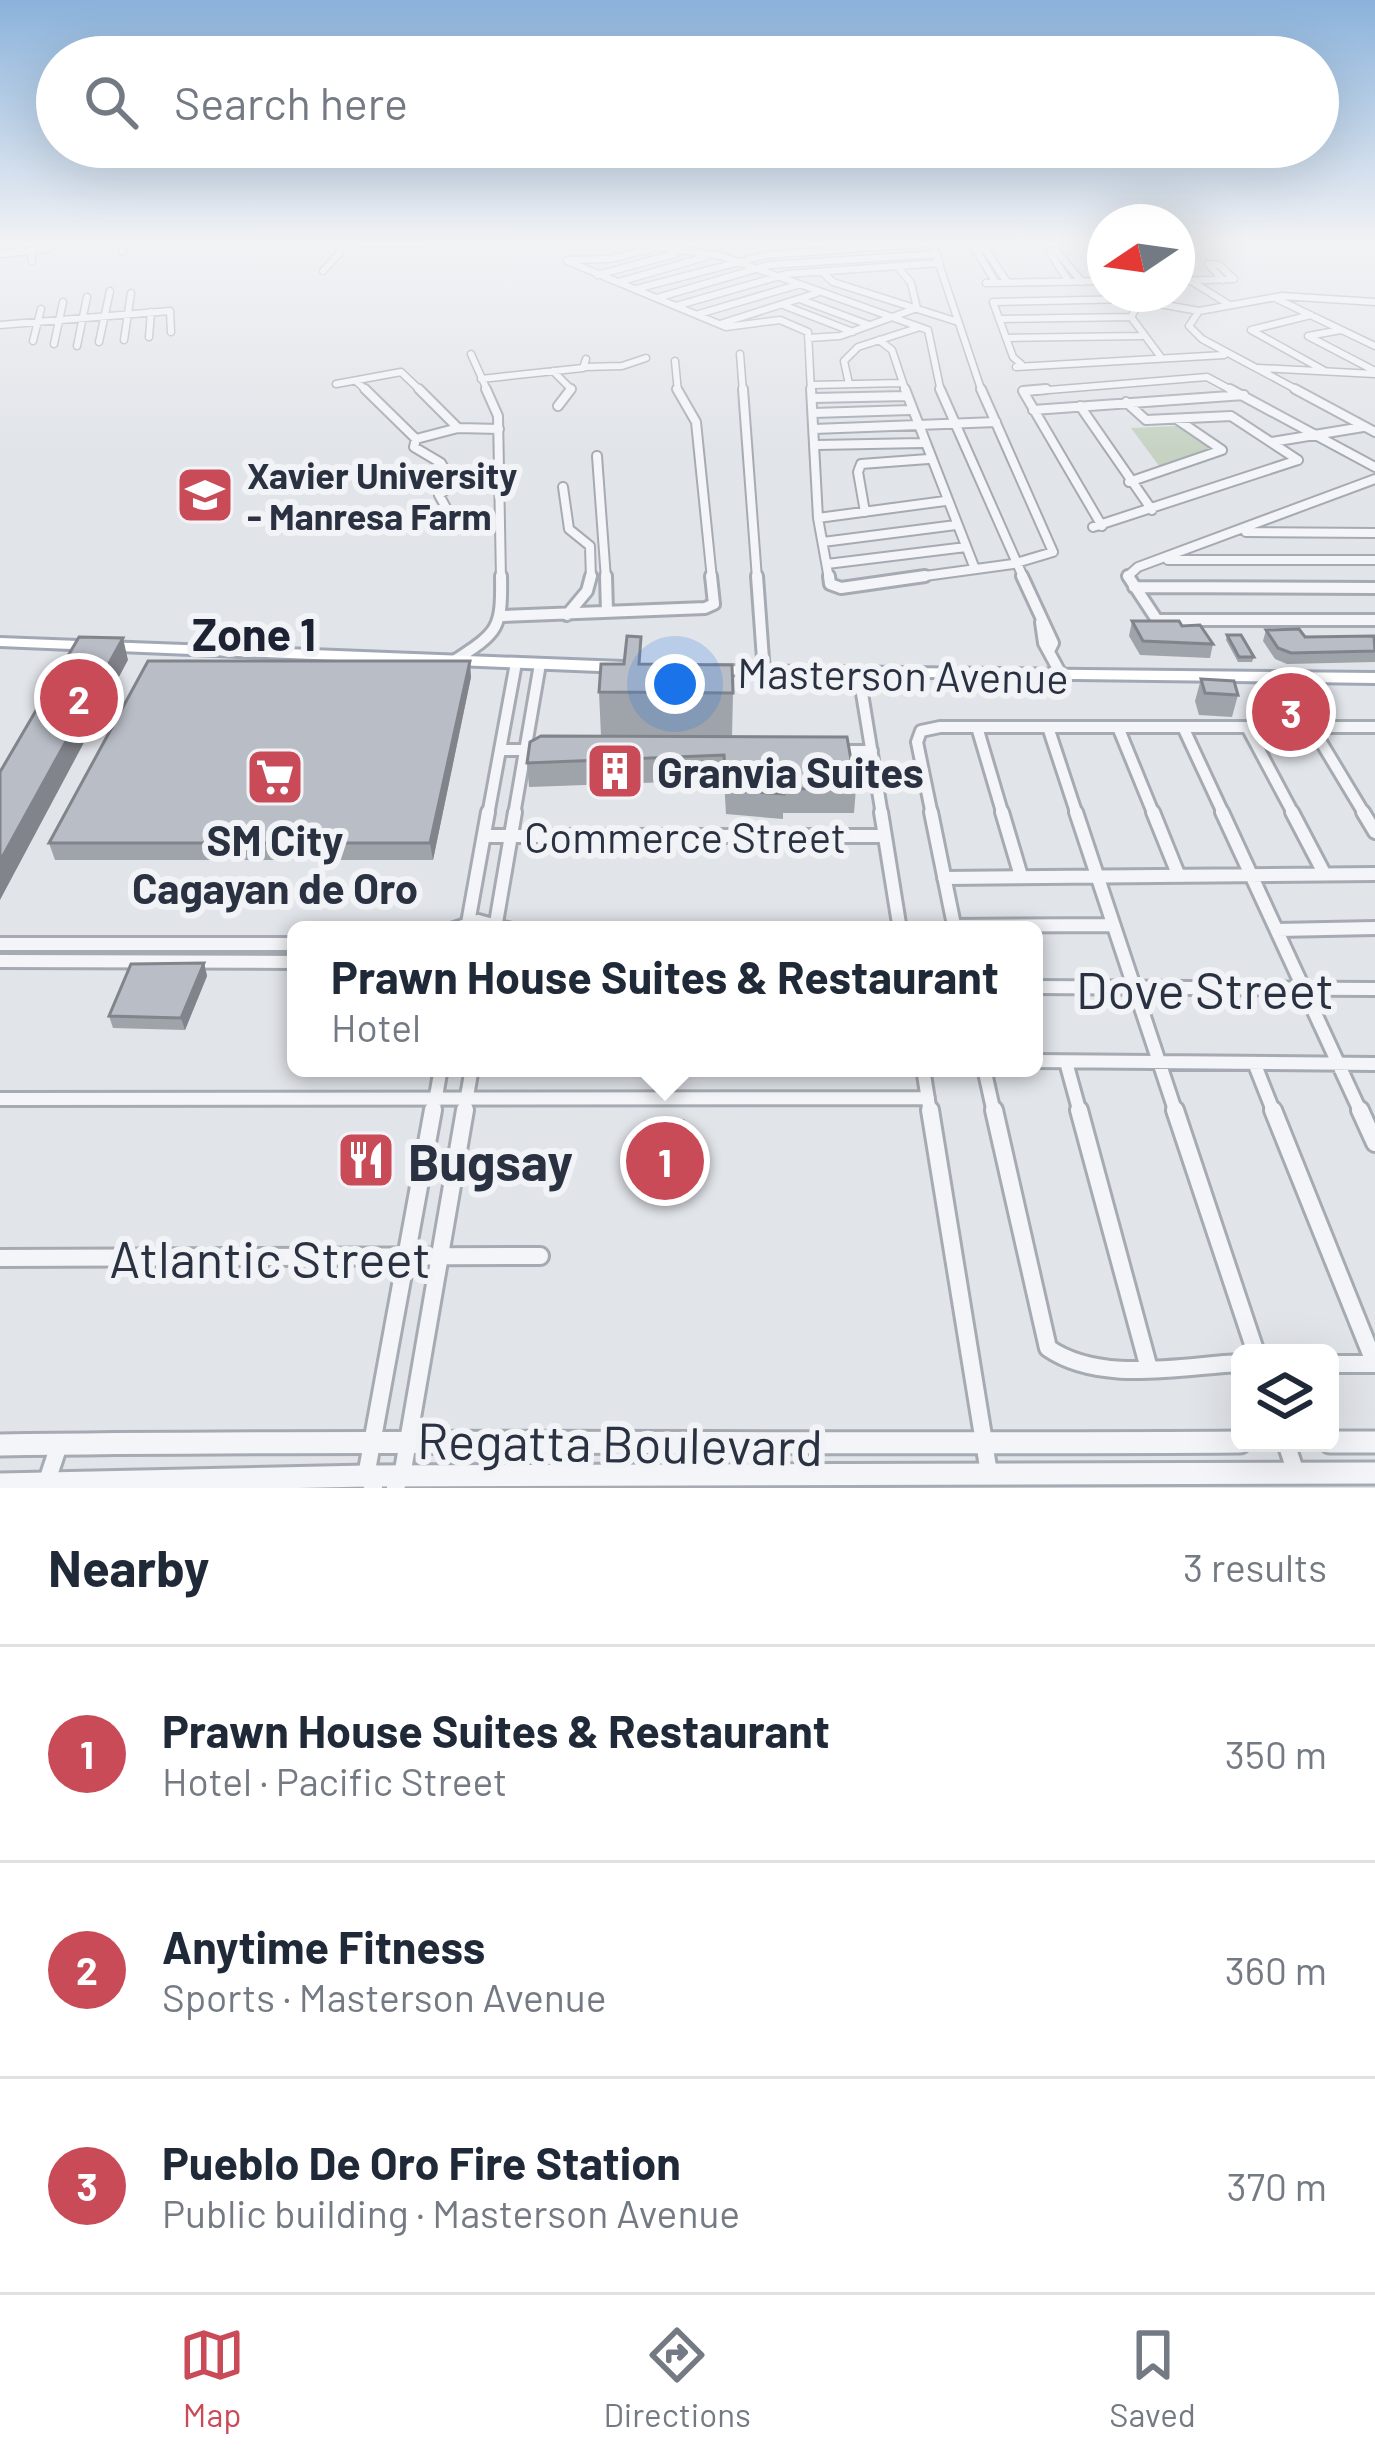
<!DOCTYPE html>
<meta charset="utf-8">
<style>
:root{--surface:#fff;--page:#f6f6f7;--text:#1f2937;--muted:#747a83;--line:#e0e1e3;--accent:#ca4b58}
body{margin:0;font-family:Barlow,sans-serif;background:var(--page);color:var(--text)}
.controls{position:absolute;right:36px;bottom:36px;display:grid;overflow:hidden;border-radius:18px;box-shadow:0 12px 48px #0002}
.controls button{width:108px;height:108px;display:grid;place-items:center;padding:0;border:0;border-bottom:3px solid var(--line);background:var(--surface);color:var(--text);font:60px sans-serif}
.compass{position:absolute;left:1087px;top:204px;width:108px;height:108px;border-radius:50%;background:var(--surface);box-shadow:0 12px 48px #0002;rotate:257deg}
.you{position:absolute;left:675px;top:684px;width:42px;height:42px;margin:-30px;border:9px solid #fff;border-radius:50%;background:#1a73e8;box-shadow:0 0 0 18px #1a73e833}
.badge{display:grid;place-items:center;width:78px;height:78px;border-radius:50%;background:var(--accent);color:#fff;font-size:39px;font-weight:700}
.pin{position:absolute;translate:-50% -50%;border:6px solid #fff;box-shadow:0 3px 12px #0006}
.popup{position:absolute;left:287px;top:921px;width:756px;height:156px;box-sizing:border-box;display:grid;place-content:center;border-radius:18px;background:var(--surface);filter:drop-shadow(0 3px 9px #0005);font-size:39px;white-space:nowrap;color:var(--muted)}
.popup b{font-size:45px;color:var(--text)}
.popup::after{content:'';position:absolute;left:50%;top:100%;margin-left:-24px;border:24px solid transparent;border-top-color:var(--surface)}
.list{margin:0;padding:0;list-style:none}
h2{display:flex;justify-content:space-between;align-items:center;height:156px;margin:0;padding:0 48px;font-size:51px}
h2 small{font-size:39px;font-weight:400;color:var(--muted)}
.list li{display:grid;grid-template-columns:78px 1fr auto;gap:36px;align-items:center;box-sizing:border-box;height:216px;padding:0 48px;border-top:3px solid var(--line)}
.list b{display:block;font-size:45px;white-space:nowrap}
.list p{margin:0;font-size:39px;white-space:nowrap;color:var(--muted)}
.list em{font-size:39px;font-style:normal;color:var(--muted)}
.icon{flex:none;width:66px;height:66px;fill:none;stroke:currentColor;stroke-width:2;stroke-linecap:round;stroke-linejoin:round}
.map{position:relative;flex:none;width:1375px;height:1488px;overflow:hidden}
.search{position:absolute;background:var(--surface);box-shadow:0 12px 48px #0002;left:36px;right:36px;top:36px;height:132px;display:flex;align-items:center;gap:30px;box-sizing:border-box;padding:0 42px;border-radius:66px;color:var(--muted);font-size:45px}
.sheet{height:804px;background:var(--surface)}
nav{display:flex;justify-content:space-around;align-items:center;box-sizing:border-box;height:168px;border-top:3px solid var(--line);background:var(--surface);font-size:33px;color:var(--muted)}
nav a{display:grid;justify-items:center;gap:6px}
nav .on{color:var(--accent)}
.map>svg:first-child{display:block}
.green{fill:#c6d3c3}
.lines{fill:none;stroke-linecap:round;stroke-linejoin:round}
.minor-far4-casing{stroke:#a6abb3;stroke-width:9}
.minor-far3-casing{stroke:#a6abb3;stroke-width:12}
.minor-far2-casing{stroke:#a6abb3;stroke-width:16}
.minor-far1-casing{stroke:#a6abb3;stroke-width:18}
.minor-casing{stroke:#a6abb3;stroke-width:22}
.tertiary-far1-casing{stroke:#a6abb3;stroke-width:10}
.tertiary-casing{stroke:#a6abb3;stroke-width:27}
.primary-casing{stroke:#a1a8b5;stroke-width:6}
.minor-far4{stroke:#f4f5f8;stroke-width:6}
.minor-far3{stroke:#f4f5f8;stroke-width:8}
.minor-far2{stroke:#f4f5f8;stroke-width:10}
.minor-far1{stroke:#f4f5f8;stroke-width:12}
.minor{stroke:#f4f5f8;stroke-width:16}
.tertiary-far1{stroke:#f4f5f8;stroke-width:8}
.tertiary{stroke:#f4f5f8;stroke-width:21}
.primary{fill:#fff;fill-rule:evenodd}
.wall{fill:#9fa3aa}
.shaded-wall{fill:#82848b}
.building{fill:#b9bdc6;stroke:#82848b;stroke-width:3}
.labels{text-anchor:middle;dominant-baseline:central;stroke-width:12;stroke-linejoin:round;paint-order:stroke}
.far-poi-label{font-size:36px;font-weight:bold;fill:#2a3141;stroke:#f1f3f7;text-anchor:start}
.street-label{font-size:42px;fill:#2a3141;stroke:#f1f3f7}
.poi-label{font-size:42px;font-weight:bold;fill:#2a3141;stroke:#f1f3f7;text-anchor:start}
.neighbourhood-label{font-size:45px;font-weight:bold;fill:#1c2231;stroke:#f1f3f7}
.near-street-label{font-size:51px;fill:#2a3141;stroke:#f1f3f7}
.near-poi-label{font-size:51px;font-weight:bold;fill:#2a3141;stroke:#f1f3f7;text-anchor:start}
</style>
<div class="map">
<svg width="1375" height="1488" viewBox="0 0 1375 1488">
<rect width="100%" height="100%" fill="#e1e4e9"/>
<path class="green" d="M1177,426l33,22 -50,19 -29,-39z"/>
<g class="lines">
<g class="minor-far4-casing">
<path id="minor-far4" d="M121,243l2,9
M932,243l50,149
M647,245l74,11 207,74 13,62
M0,254l31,-3
M567,260l43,-1 44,-11
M32,261l-1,-10 18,-3v-5
M567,261l159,66 54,-7 28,12 3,60
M323,271l16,-17 2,-11
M822,272l11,10 122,39
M597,275l78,-21
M1223,280l-15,-16 11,1 15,14
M1177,281l57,-2
M1191,281l37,23
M619,282l86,-25
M1069,282l-20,-31 8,1 25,30
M986,283l119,-2
M996,283l-22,-36 11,2 22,33
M636,289l130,-34 166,-12
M657,298l112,-33 168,-11
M1275,298l100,48
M802,300l67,25
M1141,300l-10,17 29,39
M783,305l70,27
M676,306l111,-32 153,-11
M699,314l98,-29
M1311,315l-60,15 74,41
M999,319l132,-2
M720,324l97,-31
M0,325l170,-14 1,21
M1341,330l-33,6 67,35
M149,337l2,-25
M808,338l32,-2 77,-28 -6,-25 -14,-17
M1007,338l134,-2
M124,340l7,-47
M879,340l13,10 14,42
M33,341l8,-32
M99,342l11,-51
M54,344l9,-42
M77,346l10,-49
M471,354l17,38
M740,354l3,38
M675,361l3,31
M1021,364l-8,-7 -20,-55 139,-3 67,12
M584,367l38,-1 24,-8
M1016,367l208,-12
M1258,368l117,6
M553,371l18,18 -2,3
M481,379l102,-11 3,-9
M356,381l12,11
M336,384l65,-12 21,20
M849,384l-5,-23 14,-14 59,-19
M812,385l89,-2
M1024,392l183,-15 28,15
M1301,392l-99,-53 -13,-13 10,-15 83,-15 93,6"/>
</g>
<g class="minor-far3-casing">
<path id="minor-far3" d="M365,389l51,50 42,-11
M419,389l39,39 41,1
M486,389l12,27 3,163
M677,389l19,33 16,157
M743,389l14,190
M811,389l7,129 11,61
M905,389l70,180
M940,389l84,190
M1046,389l-23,2 79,135
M1230,389l145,78
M1295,389l80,43
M813,398l93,-2
M1126,402l20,18 85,-4 67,44
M558,406l13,-17
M1080,406l72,104
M1033,410l211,-15
M813,413l97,-3
M814,429l182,-7
M416,439l-2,8 27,16 12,21 -14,11 15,27
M1272,442l91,-15
M817,445l105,-2
M597,456l9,123
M1129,482l93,-32 -44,-30
M563,487l6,42 21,17 1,33
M865,512l-7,-40 3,-8 67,-5
M818,518l127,-17
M1093,527l205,-67
M1246,532l129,1
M823,542l133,-17
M1168,560h207
M827,564l139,-17
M903,579l110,-15 40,-12 -72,-163
M1130,579l-2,-3 10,-9 237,-88"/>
</g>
<g class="minor-far2-casing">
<path id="minor-far2" d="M606,576l1,36
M757,576l7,97
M829,576l1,8 11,4 84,-12
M1022,576l31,67 -3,6
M1128,576l29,44h218
M1134,587l241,1
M567,615l20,-24 4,-15
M503,616l202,-8 9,-4 -3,-28
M1041,622l3,21 19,35
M454,661c44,-29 48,-31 47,-85
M859,675l23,140
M977,727l26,88
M1048,727l29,88
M1118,727l36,88
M1183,727l41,88
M1247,727l47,88
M1312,727l53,88
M500,750h38
M839,751h33
M488,815l28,-152
M514,815l26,-151
M932,815l-15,-73 4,-11 19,-4h435"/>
</g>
<g class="minor-far1-casing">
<path id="minor-far1" d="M881,812l19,118
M931,812l24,118
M1002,812l19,64
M1076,812l100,301
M1153,812l25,62
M1222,812l139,301
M1292,812l32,61
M1363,812l12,20
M484,836h401
M944,878l431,-4
M468,923l20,-111
M496,923l19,-111
M954,926l159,-1
M451,930l27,-9 33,9
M1277,930l98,-2
M0,944h296
M0,961l296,1
M1034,987l341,2
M1034,1061l341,3
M1066,1062l14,51
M1255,1065l19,48
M923,1068l7,45
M984,1068l10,45
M0,1099l928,-1
M433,1113l8,-45
M464,1113l8,-45"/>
</g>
<g class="minor-casing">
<path id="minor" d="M930,1110l59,363
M994,1110l54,238c52,36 132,18 192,15
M1079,1110l69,255
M1175,1110l81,243
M1273,1110l102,254
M1360,1110l15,33
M0,1258l540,-2
M1330,1364h45
M1286,1443l10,30
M47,1481l12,-36
M374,1488l-8,-12 67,-366
M395,1488l7,-12 63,-366"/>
</g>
<g class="tertiary-far1-casing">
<path id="tertiary-far1" d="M357,243h71
M0,244l20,-1"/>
</g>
<g class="tertiary-casing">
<path id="tertiary" d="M1330,1442h45
M0,1445c413,-6 827,0 1240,-3
M0,1484l366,-8 1009,-3"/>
</g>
<g class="primary-casing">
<path id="primary" d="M0,638l623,24 8,5 -8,5 -623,-26z
M714,666l661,7v10l-666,-9 -3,-3 3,-3z"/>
</g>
<use href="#minor-far4" class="minor-far4"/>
<use href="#minor-far3" class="minor-far3"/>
<use href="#minor-far2" class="minor-far2"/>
<use href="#minor-far1" class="minor-far1"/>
<use href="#minor" class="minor"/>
<use href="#tertiary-far1" class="tertiary-far1"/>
<use href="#tertiary" class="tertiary"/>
<use href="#primary" class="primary"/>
</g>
<path class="wall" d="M1132,621l50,5 31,18 -3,14 -70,-3 -11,-19z
M1266,630l39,7 70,1v24l-88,2 -12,-5 -12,-18z
M1227,635l27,22 -2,5h-14l-12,-22z
M624,664h18l91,29 -1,43 124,52 -2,25h-71v6l-57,-5 -2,-34 -195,7 -2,-24 74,-27 -2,-44z
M471,677l-38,183h-378l-6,-17z
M1201,679l37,16 -6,22 -33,-2 -4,-14z
M1279,695l31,11 -4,11h-24l-7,-11z
M204,963l3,13 -22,54 -72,-2 -4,-12z
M683,1121l1,60 -37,1 -1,-60z"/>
<path class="shaded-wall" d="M123,638l5,22 -128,240v-39z
M470,661l1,16 -38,183 -3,-17z
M204,963l3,13 -22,54 -4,-12z"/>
<path class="building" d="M1132,621h47l3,5 18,-1 13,19 -70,-3z
M1299,629l6,8 69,-1 1,15 -84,2 -13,-5 -12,-18z
M1227,635h14l13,22h-15z
M627,636l14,1 -2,27 93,1 1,28 -134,-1 2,-28h23z
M79,637l44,1 -123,223v-89z
M148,661h322l-40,182h-381z
M1201,679l33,2 4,14 -33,-2z
M1279,695h23l8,11h-25z
M541,736l306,1 9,51 -72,1v5l-58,-4 -2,-35 -197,8 3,-21z
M204,963l-23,55 -72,-2 22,-52z
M683,1121l1,41 -38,1v-41z"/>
<linearGradient id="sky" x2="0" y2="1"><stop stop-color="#8ab2db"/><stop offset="0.54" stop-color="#f2f3f5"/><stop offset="1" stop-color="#f2f3f5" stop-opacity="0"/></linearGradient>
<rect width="1375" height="451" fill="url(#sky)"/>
<defs>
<g id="university-square" transform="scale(3)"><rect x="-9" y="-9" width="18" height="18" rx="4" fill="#ca4b58" stroke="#f1f3f7"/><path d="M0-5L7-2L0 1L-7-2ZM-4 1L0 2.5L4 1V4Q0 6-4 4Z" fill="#fff"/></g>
<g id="building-square" transform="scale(3)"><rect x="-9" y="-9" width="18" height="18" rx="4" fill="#ca4b58" stroke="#f1f3f7"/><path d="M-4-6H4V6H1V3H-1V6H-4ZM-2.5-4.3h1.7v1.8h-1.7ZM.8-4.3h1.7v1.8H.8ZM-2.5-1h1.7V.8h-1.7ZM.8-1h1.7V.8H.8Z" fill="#fff"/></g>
<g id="supermarket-square" transform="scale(3)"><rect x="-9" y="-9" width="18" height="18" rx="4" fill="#ca4b58" stroke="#f1f3f7"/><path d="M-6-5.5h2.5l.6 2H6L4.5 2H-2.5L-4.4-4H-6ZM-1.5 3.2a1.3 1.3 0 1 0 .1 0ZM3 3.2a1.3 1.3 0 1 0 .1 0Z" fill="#fff"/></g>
<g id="restaurant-square" transform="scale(3)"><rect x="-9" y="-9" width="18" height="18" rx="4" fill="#ca4b58" stroke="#f1f3f7"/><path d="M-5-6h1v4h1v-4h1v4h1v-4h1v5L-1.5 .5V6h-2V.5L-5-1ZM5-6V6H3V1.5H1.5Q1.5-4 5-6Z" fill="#fff"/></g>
</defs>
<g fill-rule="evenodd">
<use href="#university-square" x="205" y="495"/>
<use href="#building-square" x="615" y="771"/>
<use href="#supermarket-square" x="275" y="777"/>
<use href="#restaurant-square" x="366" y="1160"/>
</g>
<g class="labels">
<g class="far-poi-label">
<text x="247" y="474">Xavier University<tspan x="247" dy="41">- Manresa Farm</tspan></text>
</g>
<g class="street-label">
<text transform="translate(903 674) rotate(1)">Masterson Avenue</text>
<text x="685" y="836">Commerce Street</text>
</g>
<g class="poi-label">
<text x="657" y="771">Granvia Suites</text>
<text x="275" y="839" text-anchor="middle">SM City<tspan x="275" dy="48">Cagayan de Oro</tspan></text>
</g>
<g class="neighbourhood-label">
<text x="254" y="633">Zone 1</text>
</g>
<g class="near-street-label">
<text x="1205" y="988">Dove Street</text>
<text x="270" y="1257">Atlantic Street</text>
<text transform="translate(620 1442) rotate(1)">Regatta Boulevard</text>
</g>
<g class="near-poi-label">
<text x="408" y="1160">Bugsay</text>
</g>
</g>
</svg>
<div class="controls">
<button><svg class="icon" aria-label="layers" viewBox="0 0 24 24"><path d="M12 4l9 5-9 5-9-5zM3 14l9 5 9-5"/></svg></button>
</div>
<svg class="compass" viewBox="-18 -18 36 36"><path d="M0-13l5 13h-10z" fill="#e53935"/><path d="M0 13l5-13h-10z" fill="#747a83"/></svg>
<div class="you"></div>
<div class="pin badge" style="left:665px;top:1161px">1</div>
<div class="popup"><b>Prawn House Suites &amp; Restaurant</b>Hotel</div>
<div class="pin badge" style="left:79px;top:698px">2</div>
<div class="pin badge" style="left:1291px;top:712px">3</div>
<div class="search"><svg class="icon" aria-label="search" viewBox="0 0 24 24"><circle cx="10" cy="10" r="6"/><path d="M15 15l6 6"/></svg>Search here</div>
</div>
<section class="sheet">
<h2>Nearby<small>3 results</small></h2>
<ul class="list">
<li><span class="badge">1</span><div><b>Prawn House Suites &amp; Restaurant</b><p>Hotel · Pacific Street</p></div><em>350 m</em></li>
<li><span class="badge">2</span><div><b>Anytime Fitness</b><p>Sports · Masterson Avenue</p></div><em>360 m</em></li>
<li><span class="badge">3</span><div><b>Pueblo De Oro Fire Station</b><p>Public building · Masterson Avenue</p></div><em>370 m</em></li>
</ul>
</section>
<nav>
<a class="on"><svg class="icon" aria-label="map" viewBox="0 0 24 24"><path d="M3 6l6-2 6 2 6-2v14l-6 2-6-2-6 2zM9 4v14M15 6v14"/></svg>Map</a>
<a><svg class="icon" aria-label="directions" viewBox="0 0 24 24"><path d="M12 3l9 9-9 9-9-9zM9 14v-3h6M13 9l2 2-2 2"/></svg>Directions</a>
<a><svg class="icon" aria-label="saved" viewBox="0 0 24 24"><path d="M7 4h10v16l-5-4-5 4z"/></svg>Saved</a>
</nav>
